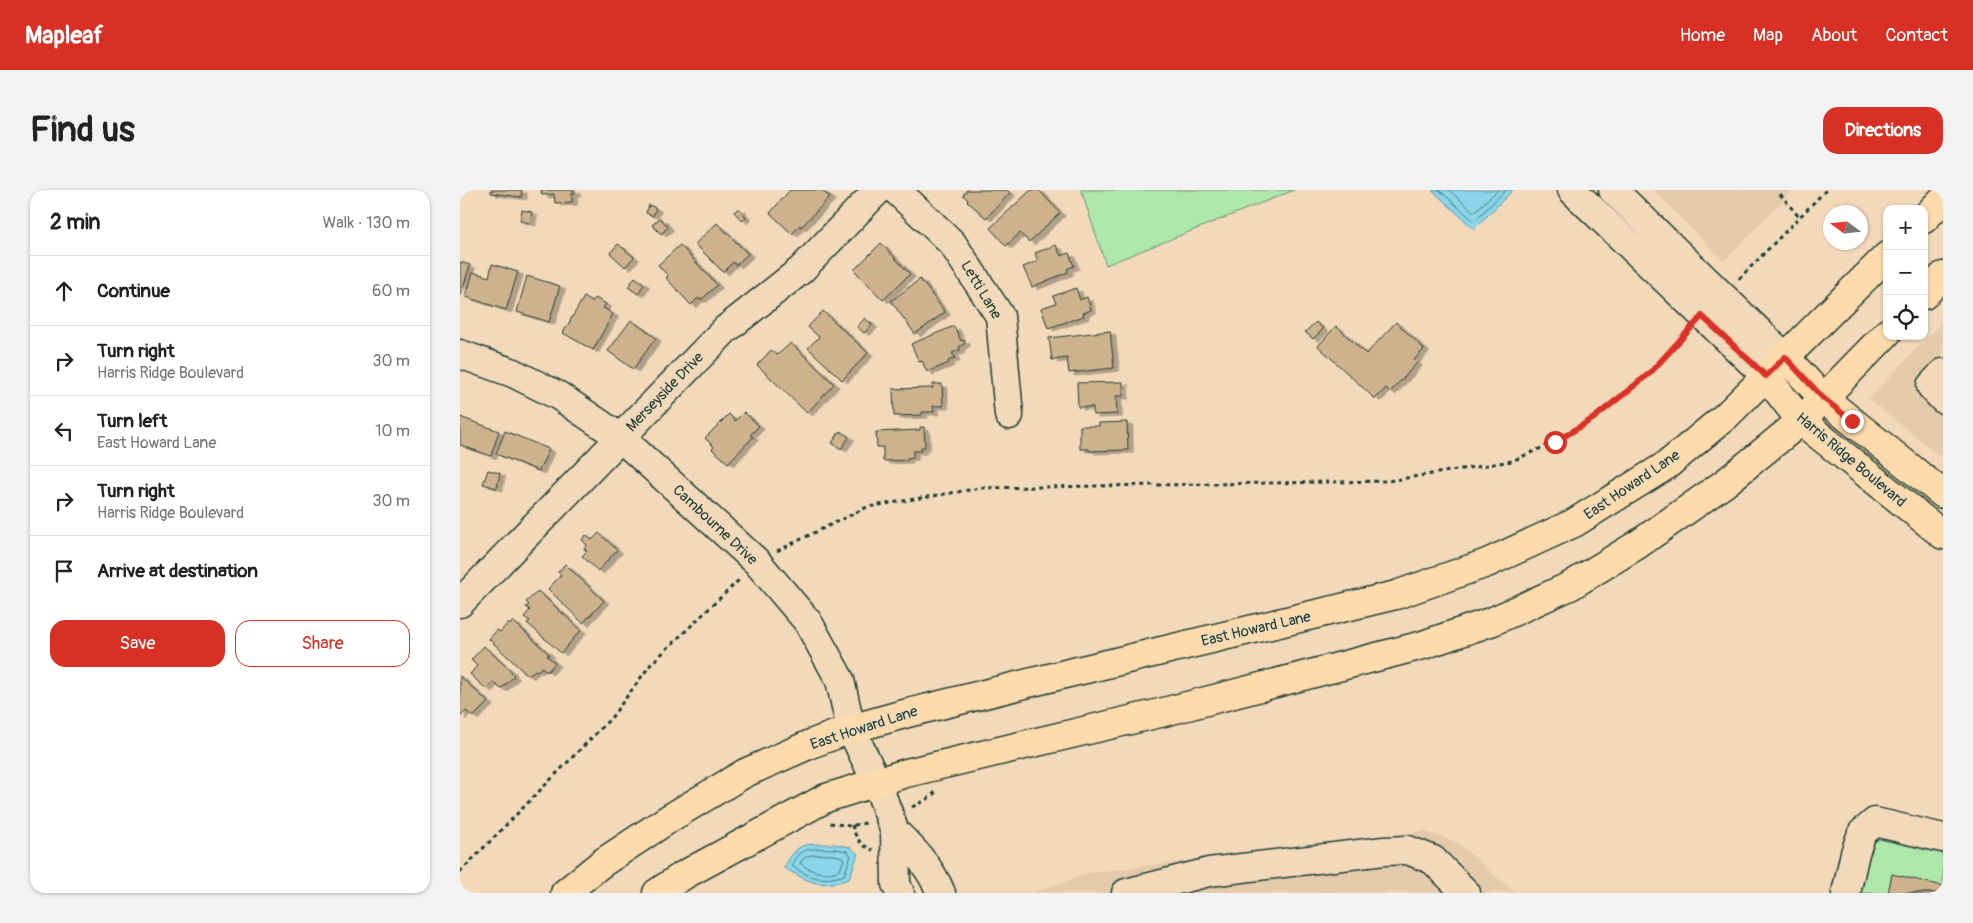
<!DOCTYPE html>
<meta charset="utf-8">
<style>
:root{--surface:#fff;--page:#f2f2f2;--text:#222;--muted:#767676;--line:#e0e0e0;--accent:#d93025}
body{margin:0;font-family:Pangolin,sans-serif;background:var(--page);color:var(--text)}
.controls{position:absolute;right:15px;top:15px;display:grid;overflow:hidden;border-radius:10px;box-shadow:0 1px 4px #0004}
.controls button{width:45px;height:45px;display:grid;place-items:center;padding:0;border:0;border-bottom:1px solid var(--line);background:var(--surface);color:var(--text);font:25px sans-serif}
.compass{position:absolute;left:1363px;top:15px;width:45px;height:45px;border-radius:50%;background:var(--surface);box-shadow:0 1px 4px #0004;rotate:285deg}
.stop{position:absolute;width:15px;height:15px;margin:-11px;border:4px solid #d93025;border-radius:50%;background:#fff}
.stop.end{background:#d93025;border-color:#fff;box-shadow:0 1px 5px #0008}
.list{margin:0;padding:0;list-style:none}
h2{display:flex;justify-content:space-between;align-items:center;height:65px;margin:0;padding:0 20px;font-size:21px}
h2 small{font-size:16px;font-weight:400;color:var(--muted)}
.list li{display:grid;grid-template-columns:32px 1fr auto;gap:15px;align-items:center;box-sizing:border-box;height:70px;padding:0 20px;border-top:1px solid var(--line)}
.list b{display:block;font-size:19px;white-space:nowrap}
.list p{margin:0;font-size:16px;white-space:nowrap;color:var(--muted)}
.list em{font-size:16px;font-style:normal;color:var(--muted)}
.actions{display:flex;gap:10px;padding:15px 20px}
.actions a{flex:1;padding:11px 0;border:1px solid var(--accent);border-radius:15px;text-align:center;font-size:18px;color:var(--accent)}
.actions .main{background:var(--accent);color:#fff}
.icon{flex:none;width:28px;height:28px;fill:none;stroke:currentColor;stroke-width:2;stroke-linecap:round;stroke-linejoin:round}
.map{position:relative;flex:none;width:1483px;height:703px;overflow:hidden;border-radius:15px}
header{display:flex;align-items:center;gap:30px;box-sizing:border-box;height:70px;padding:0 25px;background:var(--accent);color:#fff}
header strong{font-size:24px}
nav{display:flex;gap:28px;margin-inline-start:auto;font-size:18px}
.intro{display:flex;align-items:center;justify-content:space-between;box-sizing:border-box;height:120px;padding:0 30px}
h1{margin:0;font-size:35px}
.button{padding:12px 22px;border-radius:15px;background:var(--accent);color:#fff;font-size:18px;font-weight:700}
main{display:flex;gap:30px;padding:0 30px}
aside{flex:1;background:var(--surface);border-radius:15px;box-shadow:0 1px 4px #0004}
.map>svg:first-child{display:block}
.built{fill:#e3caab}
.green{fill:#afe6a9;stroke:#67926e}
.water{fill:#8ad5ea;stroke:#5f98a1}
.lines{fill:none;stroke-linecap:round;stroke-linejoin:round}
.shore{stroke:#4a7a7d;stroke-width:1}
.building{fill:#ceb28e;stroke:#1f3d34;filter:url(#shadow)}
.minor-casing{stroke:#1f3d34;stroke-width:31}
.major-casing{stroke:#1f3d34;stroke-width:31}
.path{stroke:#1f3d34;stroke-width:3;stroke-dasharray:4 4;stroke-linecap:butt}
.minor{stroke:#f2d9ba;stroke-width:28}
.major{stroke:#fedbac;stroke-width:28}
.route{stroke:#d93025;stroke-width:6}
.labels{text-anchor:middle;dominant-baseline:central;stroke-width:4;stroke-linejoin:round;paint-order:stroke}
.street-label{font-size:15px;fill:#1f3d34;stroke:#f2d9ba}
</style>
<header>
<strong>Mapleaf</strong>
<nav><a>Home</a><a>Map</a><a>About</a><a>Contact</a></nav>
</header>
<div class="intro"><h1>Find us</h1><a class="button">Directions</a></div>
<main>
<aside>
<h2>2 min<small>Walk · 130 m</small></h2>
<ul class="list">
<li><svg class="icon" aria-label="ahead" viewBox="0 0 24 24"><path d="M12 20V5M6 11l6-6 6 6"/></svg><div><b>Continue</b></div><em>60 m</em></li>
<li><svg class="icon" aria-label="right" viewBox="0 0 24 24"><path d="M7 20v-9h11M14 6l5 5-5 5"/></svg><div><b>Turn right</b><p>Harris Ridge Boulevard</p></div><em>30 m</em></li>
<li><svg class="icon" aria-label="left" viewBox="0 0 24 24"><path d="M17 20v-9H6M10 6l-5 5 5 5"/></svg><div><b>Turn left</b><p>East Howard Lane</p></div><em>10 m</em></li>
<li><svg class="icon" aria-label="right" viewBox="0 0 24 24"><path d="M7 20v-9h11M14 6l5 5-5 5"/></svg><div><b>Turn right</b><p>Harris Ridge Boulevard</p></div><em>30 m</em></li>
<li><svg class="icon" aria-label="arrive" viewBox="0 0 24 24"><path d="M6 21V4h12l-3 4 3 4H6"/></svg><div><b>Arrive at destination</b></div></li>
</ul>
<div class="actions"><a class="main">Save</a><a>Share</a></div>
</aside>
<div class="map">
<svg width="1483" height="703" viewBox="0 0 1483 703">
<defs>
<filter id="shadow"><feDropShadow dx="5.5" dy="3" stdDeviation="0" flood-color="#0004"/></filter>
</defs>
<rect width="100%" height="100%" fill="#f2d9ba"/>
<filter id="ink" filterUnits="userSpaceOnUse"><feTurbulence type="fractalNoise" baseFrequency=".02" numOctaves="2"/><feDisplacementMap in="SourceGraphic" scale="10" xChannelSelector="R" yChannelSelector="G"/><feConvolveMatrix kernelMatrix="1 2 1 2 8 2 1 2 1" color-interpolation-filters="sRGB"/></filter>
<g filter="url(#ink)">
<path class="built" d="M1193,0h140l-69,71z
M1483,131v138l-74,-60z
M964,641l34,12 57,50h-483l57,-20z"/>
<path class="green" d="M621,0h213l-188,75z
M1414,648l69,16v39h-83z"/>
<path class="water" d="M972,0h81l-39,39z
M375,654l15,3 8,7 -9,25c-30,10 -39,3 -65,-11 15,-29 21,-23 51,-24z"/>
<g class="lines">
<path class="shore" d="M979,0l35,31 32,-31
M989,0l25,22 24,-22
M375,659l12,2 4,5 -7,19c-20,7 -35,3 -52,-9 5,-21 25,-17 43,-17z
M374,665l8,2 2,2 -4,11c-14,6 -29,2 -40,-7 4,-11 24,-8 34,-8z"/>
</g>
<path class="building" d="M31,0h31l-1,7 -30,-4z
M81,0h34v3h-3v9l-17,1 -1,-9 -12,1z
M330,0h31l9,7 -29,30 -1,-2 -8,9 -22,-21z
M507,0h40l3,3 -24,25 -19,-17 1,-1 -5,-5z
M571,0h8l21,23 -31,29 -9,-9 -14,13 -16,-18z
M189,15l7,3 -3,8 -7,-3z
M279,18l7,9 -4,4 -8,-9z
M62,20l10,2 -2,11 -10,-2z
M200,28l8,9 -7,7 -9,-9z
M257,33l31,31 -12,11 -3,-3 -10,10 -28,-28z
M421,53l29,31 -27,26 -29,-30z
M158,54l16,13 -9,10 -15,-14z
M220,55l37,40 -15,14h-5l-6,6 -25,-27 2,-2 -10,-11z
M596,55l5,11 8,-3 5,13 -7,3 1,3 -36,15 -9,-20 15,-6 -3,-8z
M0,72l10,3 -9,30h-1z
M32,74l26,8 -12,38 -40,-13 7,-25 16,5z
M67,86l33,10 -11,36 -32,-10z
M175,87l9,7 -6,10 -10,-7z
M460,89l25,33 -30,22 -24,-33z
M616,98l4,12 7,-3 4,13 -8,3 1,3 -36,12 -7,-20 15,-5 -3,-7z
M124,107l8,5 3,-4 11,6 -3,4 10,6 -20,36 -30,-17z
M363,121l45,42 -26,27 -34,-32 11,-11 -11,-10z
M405,128l7,7 -8,8 -7,-6z
M171,130l25,18 -23,31 -25,-18z
M856,132l7,7 -10,10 -8,-7z
M936,132l28,27 -10,11 3,3 -27,29 -4,-4 -11,11 -57,-53 18,-20 30,28z
M494,136l7,15 3,-1 1,3 -6,4 1,3 -8,3 3,5 -7,3 1,2 -22,9 -5,-11 -3,1 -8,-18z
M650,141l4,37 -45,5 -2,-15 -15,2 -3,-22z
M331,153l43,41 -27,29 -50,-48 14,-15 6,5z
M663,192v14h-7l1,18 -24,1v-8h-15l-1,-24z
M473,194h9l1,22h-10l1,6h-12v3l-28,1 -1,-27 40,-1z
M284,222l15,14 -9,9 3,2 -25,26 -16,-14 2,-2 -9,-9 24,-24 6,7z
M0,227l39,14 -8,25 -31,-11z
M667,232l1,28 -39,1v-2h-9v-23h19v-3z
M460,237h4l1,20h-4v4h-8v6l-6,1v2l-24,1v-14h-6l-1,-15 44,-2z
M45,241l44,18 -10,22 -43,-17z
M380,241l9,6 -8,12 -9,-6z
M28,280l12,3 -3,15 -14,-4z
M139,343l18,17 -19,21 -16,-15 5,-5 -3,-2 3,-4 -5,-5 4,-5 6,5z
M105,374l39,37 -21,22 -35,-34 13,-14 -3,-3z
M78,401l43,39 -20,23 -34,-30 3,-2 -6,-4 6,-7 -4,-3 3,-2 -3,-3z
M53,431l36,33 -2,2 8,7 -8,9 -5,-5 -5,4 -2,-1 -7,6 -39,-37 8,-9 3,2 8,-9 2,2z
M24,456l28,26 -1,1 3,3 -13,13 -8,-7 -7,7 -16,-15 7,-8 -6,-6z
M0,486l28,26 -15,15 -7,-6 -6,6z
M1432,684l51,12v7h-55z"/>
<g class="lines">
<g class="minor-casing">
<path id="minor" d="M436,0l56,53 48,73 9,99
M1112,0l194,186
M1153,0l172,167
M0,164l53,19 46,23 62,42 136,124 51,60 32,58 11,49 26,54 13,35 5,14 1,52 4,9
M1483,183l-12,13 12,13
M0,413l265,-273 76,-60 77,-80
M435,642c19,18 36,36 46,61
M666,703l83,-21 175,-21 24,-1 25,10 33,33
M1386,703l9,-40 7,-20 13,-11 68,16"/>
</g>
<g class="major-casing">
<path id="major" d="M1464,29l19,-20
M1464,105l19,-19
M1325,167l38,41 120,96
M1306,186l35,45 142,114
M105,703l37,-30 68,-45 75,-45 68,-30 38,-14 53,-15 161,-40 331,-79 91,-32 87,-40 93,-58 60,-50 160,-159
M197,703l27,-18 142,-77 80,-25 254,-60 263,-68 70,-24 77,-35 67,-41 88,-62 76,-62 86,-88"/>
</g>
<path class="path" d="M1320,4l19,23
M1279,89l87,-89
M317,361l90,-44 114,-19 407,-7 124,-20 43,-19 39,-24 56,-45 38,-41
M452,617l14,-7 10,-8
M370,633l20,3 16,-3
M392,635c4,14 8,20 21,25
M0,682l151,-154 40,-54 90,-86"/>
<use href="#minor" class="minor"/>
<use href="#major" class="major"/>
</g>
</g>
<g class="lines" filter="url(#ink)">
<path class="route" d="M1095,252l39,-24 56,-45 52,-57 64,60 19,-19 38,41 29,23"/>
</g>
<g class="labels">
<g class="street-label">
<text transform="translate(521 100) rotate(59)">Letti Lane</text>
<text transform="translate(205 202) rotate(-46)">Merseyside Drive</text>
<text transform="translate(1391 270) rotate(40)">Harris Ridge Boulevard</text>
<text transform="translate(1172 295) rotate(-34)">East Howard Lane</text>
<text transform="translate(255 335) rotate(43)">Cambourne Drive</text>
<text transform="translate(796 439) rotate(-13)">East Howard Lane</text>
<text transform="translate(404 538) rotate(-18)">East Howard Lane</text>
</g>
</g>
</svg>
<div class="controls">
<button>+</button>
<button>−</button>
<button><svg class="icon" aria-label="locate" viewBox="0 0 24 24"><circle cx="12" cy="12" r="6"/><path d="M12 2v4M12 18v4M2 12h4M18 12h4"/></svg></button>
</div>
<svg class="compass" viewBox="-18 -18 36 36"><path d="M0-13l5 13h-10z" fill="#e53935"/><path d="M0 13l5-13h-10z" fill="#767676"/></svg>
<div class="stop" style="left:1095px;top:252px"></div>
<div class="stop end" style="left:1392px;top:231px"></div>
</div>
</main>
